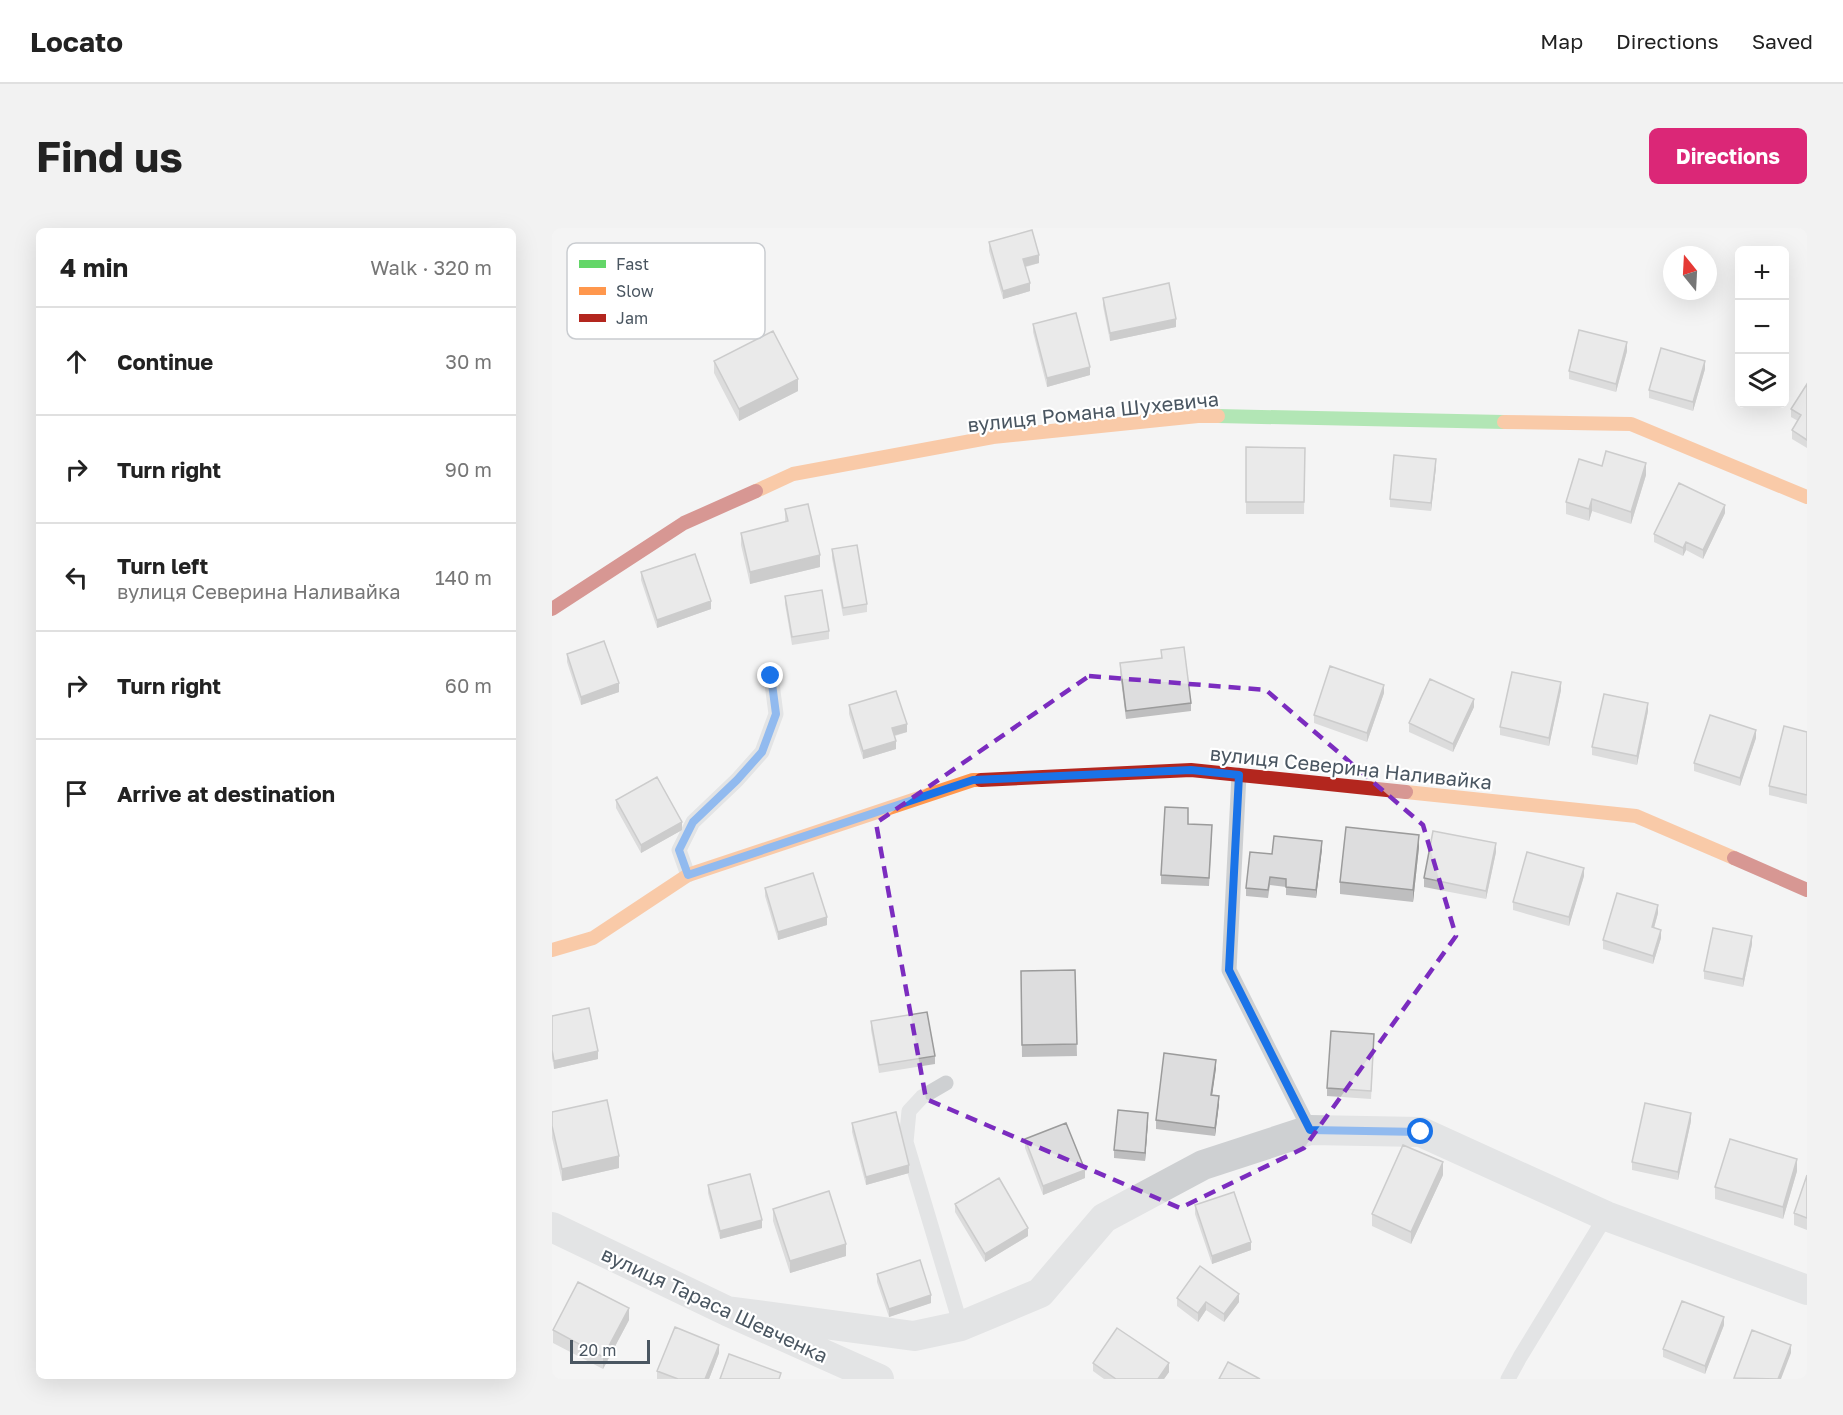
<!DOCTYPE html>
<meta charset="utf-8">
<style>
:root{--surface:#fff;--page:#f2f2f2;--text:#222;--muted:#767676;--line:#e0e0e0;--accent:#db2777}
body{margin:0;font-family:"Golos Text",sans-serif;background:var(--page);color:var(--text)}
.controls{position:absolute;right:18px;top:18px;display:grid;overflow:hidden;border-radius:9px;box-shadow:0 6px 24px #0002}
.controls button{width:54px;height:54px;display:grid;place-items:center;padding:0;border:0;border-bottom:2px solid var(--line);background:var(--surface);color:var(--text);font:30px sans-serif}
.compass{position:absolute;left:1111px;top:18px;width:54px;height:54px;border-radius:50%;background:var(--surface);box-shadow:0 6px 24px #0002;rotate:342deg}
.scale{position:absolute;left:18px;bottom:15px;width:80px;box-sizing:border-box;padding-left:6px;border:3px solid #4a5661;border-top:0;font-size:16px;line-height:21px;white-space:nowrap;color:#4a5661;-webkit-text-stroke:4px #fff;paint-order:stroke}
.stop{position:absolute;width:18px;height:18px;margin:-14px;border:4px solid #1a73e8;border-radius:50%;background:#fff}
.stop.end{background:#1a73e8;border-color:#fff;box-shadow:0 2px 6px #0008}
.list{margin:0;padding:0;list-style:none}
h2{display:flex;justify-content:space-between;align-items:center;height:78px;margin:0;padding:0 24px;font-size:26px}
h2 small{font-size:20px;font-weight:400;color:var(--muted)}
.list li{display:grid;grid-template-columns:39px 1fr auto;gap:18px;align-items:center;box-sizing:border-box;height:108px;padding:0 24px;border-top:2px solid var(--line)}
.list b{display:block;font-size:22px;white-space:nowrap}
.list p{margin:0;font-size:20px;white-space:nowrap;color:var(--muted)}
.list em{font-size:20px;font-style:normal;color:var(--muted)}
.icon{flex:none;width:33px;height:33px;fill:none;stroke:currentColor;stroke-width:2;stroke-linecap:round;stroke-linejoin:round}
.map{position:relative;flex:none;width:1255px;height:1151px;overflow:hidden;border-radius:9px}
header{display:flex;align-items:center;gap:36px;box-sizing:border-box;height:84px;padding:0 30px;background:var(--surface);border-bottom:2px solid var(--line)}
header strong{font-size:28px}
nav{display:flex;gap:33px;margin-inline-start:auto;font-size:21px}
.intro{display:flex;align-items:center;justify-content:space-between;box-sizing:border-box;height:144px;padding:0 36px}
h1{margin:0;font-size:42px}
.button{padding:15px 27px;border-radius:9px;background:var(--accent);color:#fff;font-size:21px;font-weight:700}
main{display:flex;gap:36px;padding:0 36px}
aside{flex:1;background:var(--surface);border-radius:9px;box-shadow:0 6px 24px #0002}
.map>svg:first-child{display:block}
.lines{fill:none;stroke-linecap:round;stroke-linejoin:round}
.lane{stroke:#ced0d2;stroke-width:15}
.street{stroke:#ced0d2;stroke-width:30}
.fast{stroke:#63d668;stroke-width:14}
.slow{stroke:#ff974d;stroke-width:14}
.jam{stroke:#b3261e;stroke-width:14}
.wall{fill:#bebebf}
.shaded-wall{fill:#9b9b9b}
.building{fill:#ddddde;stroke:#9b9b9b;stroke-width:1.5}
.route{stroke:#1a73e8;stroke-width:8}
.marked{fill:none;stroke:#7b2cbf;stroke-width:4.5;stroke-dasharray:12 8;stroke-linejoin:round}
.labels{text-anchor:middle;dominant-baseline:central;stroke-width:4.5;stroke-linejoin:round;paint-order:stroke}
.street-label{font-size:20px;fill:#4a5661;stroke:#fff}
.key{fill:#fff;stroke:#c9ccd0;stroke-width:1.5}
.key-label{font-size:16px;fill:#4a5661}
</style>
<header>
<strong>Locato</strong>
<nav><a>Map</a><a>Directions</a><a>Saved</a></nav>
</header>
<div class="intro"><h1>Find us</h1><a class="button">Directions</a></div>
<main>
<aside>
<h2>4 min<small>Walk · 320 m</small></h2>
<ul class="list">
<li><svg class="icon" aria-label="ahead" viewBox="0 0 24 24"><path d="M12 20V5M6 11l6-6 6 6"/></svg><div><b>Continue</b></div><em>30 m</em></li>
<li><svg class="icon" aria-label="right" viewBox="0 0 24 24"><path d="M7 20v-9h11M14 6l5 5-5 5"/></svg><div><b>Turn right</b></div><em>90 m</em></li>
<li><svg class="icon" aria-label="left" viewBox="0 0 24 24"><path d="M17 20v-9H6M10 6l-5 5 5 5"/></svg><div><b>Turn left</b><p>вулиця Северина Наливайка</p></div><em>140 m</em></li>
<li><svg class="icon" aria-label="right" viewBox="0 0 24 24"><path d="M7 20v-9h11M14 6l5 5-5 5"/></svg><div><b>Turn right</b></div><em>60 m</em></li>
<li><svg class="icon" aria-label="arrive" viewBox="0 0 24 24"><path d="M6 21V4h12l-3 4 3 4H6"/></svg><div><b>Arrive at destination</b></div></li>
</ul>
</aside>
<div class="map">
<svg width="1255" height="1151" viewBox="0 0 1255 1151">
<rect width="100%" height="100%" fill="#f4f4f4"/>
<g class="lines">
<path class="lane" d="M687,547l-10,195 81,160
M136,647l-9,-25 14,-28 44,-42 25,-28 14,-38 -5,-38
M394,855l-24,14 -13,14 -3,31 55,184
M956,1151l12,-22 86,-141"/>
<path class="street" d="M0,999l175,84 152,68
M175,1083l187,25 47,-10 79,-33 64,-75 99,-53 107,-35 111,2 185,84 201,74"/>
<path class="fast" d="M666,188l286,6"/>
<path class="slow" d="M952,194l127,2 176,73
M204,263l37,-17 200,-37 205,-21h20
M854,564l230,24 98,42
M0,722l41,-12 95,-63 285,-95h8"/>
<path class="jam" d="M0,381l132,-86 72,-32
M429,552l210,-10 215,22
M1182,630l73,32"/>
</g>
<path class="wall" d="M437,14l50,21 -13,4 4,24 -27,8 -14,-48z
M551,70l73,29 -66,14 -7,-35z
M481,96l57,51 -43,12 -14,-55z
M1075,123l-11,41 -47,-13v-8z
M162,133l84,30 -59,30 -25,-48z
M1153,141l-12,42 -44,-13v-8z
M1255,156v64l-15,-9v-9l6,-9 -7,-4v-8z
M694,219l59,1 -1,66h-58z
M1050,238l44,9 -15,49 -39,-13 -3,10 -23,-7v-12z
M884,239l-5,44 -41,-4v-8z
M233,281l35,58 -70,17 -9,-39v-12l44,-11z
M1173,285l-22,46 -17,-9 -3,6 -29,-14v-8z
M280,321l35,55v8l-24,4 -11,-58z
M89,344l70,37 -54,19 -16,-48z
M233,368l44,35v8l-37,6 -7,-41z
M609,422l30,53v8l-65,8 -6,-47v-9l41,-4z
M15,426l52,38 -38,13 -14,-43z
M1009,462l-12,56 -49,-11v-8z
M832,465l-17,49 -53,-19v-8z
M297,477l58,27 -12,4 1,13 -33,10 -14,-45z
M922,479l-21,45 -44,-20v-9z
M1096,483l-11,54 -45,-10v-8z
M1255,504v72l-38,-9v-9z
M1204,510l-16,48 -46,-15v-8z
M64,572l66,30 -41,23 -25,-45z
M636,596l24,9 -3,53 -48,-2v-9z
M867,619l-6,55 -73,-8v-12z
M770,621l-6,49 -30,-3v-8l-16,-2 -2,13 -22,-2v-8l26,-34z
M944,624l-10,47 -62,-12v-9z
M1032,648l-15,50 -56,-16v-8z
M213,660l62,37 -49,15 -13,-44z
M1106,685l-4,15 7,10 -8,26 -50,-15v-9z
M1200,716l-9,43 -39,-8v-8z
M523,742l2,86 -55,1 -1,-86z
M0,788l46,43 -44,10 -2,-11z
M319,793l64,35v8l-56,9 -8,-43z
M822,815l-3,56 -44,-3v-8z
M664,840l-4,27 7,9 -4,32 -59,-7v-9z
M0,884l67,56 -57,13 -10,-43z
M596,893l-3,40 -31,-3v-8z
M1139,893l-13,59 -46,-10v-8z
M300,895l57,50 -43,12 -14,-53z
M473,911l60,39 -42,17 -18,-47z
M1245,943l-14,48 -68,-20v-12z
M891,947l-32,69 -39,-18v-12z
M1255,947v55l-13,-5v-12z
M156,957l54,43 -42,11 -12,-46z
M403,976l73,32 -43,26 -30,-50z
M643,977l56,45 -39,14 -17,-50z
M221,981l73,47 -56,17 -17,-52z
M325,1046l54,29 -42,14 -12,-35z
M625,1070l62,4 -15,20 -18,-12 -8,12 -21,-16z
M77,1092l-26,49 -50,-26v-13z
M1172,1097l-19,49 -42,-17v-8z
M167,1125l-10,26h-52v-8z
M541,1135l76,9 -5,7h-60l-11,-8z"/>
<path class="shaded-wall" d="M487,27v8l-16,4v-8z
M478,55v8l-27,8v-8z
M624,91v8l-66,14v-8z
M1075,114v9l-11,41v-8z
M1153,133v8l-12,42v-9z
M538,139v8l-43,12v-9z
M246,151v12l-59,30v-12z
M884,231v8l-5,44v-8z
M1094,235v12l-15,49v-12z
M1040,271v12l-3,10v-12z
M1173,277v8l-22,46v-9z
M1134,314v8l-3,6v-8z
M268,327v12l-70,17v-12z
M159,373v8l-54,19v-8z
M1009,454v8l-12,56v-8z
M67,455v9l-38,13v-8z
M832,457v8l-17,49v-9z
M922,471v8l-21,45v-8z
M1096,475v8l-11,54v-9z
M355,496v8l-15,4v-8z
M1204,502v8l-16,48v-8z
M344,513v8l-33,10v-8z
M130,594v8l-41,23v-8z
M867,607v12l-6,55v-12z
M770,613v8l-6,49v-8z
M944,615v9l-10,47v-8z
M1032,640v8l-15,50v-9z
M1106,677v8l-6,22v-8z
M275,689v8l-49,15v-8z
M1109,702v8l-8,26v-8z
M1200,708v8l-9,43v-8z
M46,823v8l-44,10v-8z
M664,832v8l-5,35v-8z
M667,868v8l-4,32v-8z
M596,885v8l-3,40v-8z
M1139,885v8l-13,59v-8z
M67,928v12l-57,13v-12z
M1245,931v12l-14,48v-12z
M891,934v13l-32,69v-12z
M357,937v8l-43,12v-8z
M533,942v8l-42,17v-9z
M210,992v8l-42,11v-8z
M476,1000v8l-43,26v-8z
M699,1014v8l-39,14v-8z
M294,1016v12l-56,17v-12z
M687,1066v8l-15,20v-8z
M379,1067v8l-42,14v-8z
M654,1074v8l-8,12v-9z
M77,1080v12l-26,49v-12z
M1172,1089v8l-19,49v-8z
M167,1117v8l-10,26h-4z
M1239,1117v8l-10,26h-3z
M617,1135v9l-5,7h-6z"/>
<path class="building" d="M480,2l7,25 -16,4 7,24 -27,8 -14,-49z
M617,55l7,36 -66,14 -7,-35z
M524,85l14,54 -43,11 -14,-54z
M1027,102l48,12 -11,42 -47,-13z
M221,103l25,48 -59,30 -25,-48z
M1109,120l44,13 -12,41 -44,-12z
M1255,156v56l-15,-10 9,-15 -10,-6z
M694,219l59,1 -1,54h-58z
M1054,223l40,12 -15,49 -39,-13 -3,10 -23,-7 13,-43 23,7z
M842,227l42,4 -5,44 -41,-4z
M1127,255l46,22 -22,45 -17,-8 -3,6 -29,-14z
M256,276l12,51 -70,17 -9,-39 47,-12 -3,-12z
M305,317l10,59 -24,4 -11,-59z
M143,326l16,47 -54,19 -16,-48z
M270,362l7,41 -37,6 -7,-41z
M52,413l15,42 -38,14 -14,-43z
M632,419l7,56 -65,8 -6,-48 42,-5 -1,-8z
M778,438l54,19 -17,48 -53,-18z
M960,444l49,10 -12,56 -49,-11z
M878,451l44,20 -21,45 -44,-21z
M344,463l11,33 -15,4 4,13 -33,10 -14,-46z
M1052,466l44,9 -11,53 -45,-9z
M1158,487l46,15 -16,48 -46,-15z
M1232,498l23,6v63l-38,-9z
M105,549l25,45 -41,23 -25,-45z
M613,579l23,1v16l24,1 -3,53 -48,-3z
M794,599l73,8 -6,55 -73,-8z
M881,603l63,12 -10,48 -62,-13z
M722,608l48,5 -6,49 -30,-3v-8l-16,-2 -2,13 -22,-2 4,-36 22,2z
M975,624l57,16 -15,49 -56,-15z
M261,645l14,44 -49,15 -13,-44z
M1065,665l41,12 -6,22 9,3 -8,26 -50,-16z
M1161,700l39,8 -9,43 -39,-8z
M523,742l2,74 -55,1 -1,-74z
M37,780l9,43 -44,10 -2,-11v-34z
M375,784l8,44 -56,9 -8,-44z
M779,803l43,3 -3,57 -44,-3z
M612,825l52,7 -5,35 8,1 -4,32 -59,-8z
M55,872l12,56 -57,13 -10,-43v-14z
M1093,875l46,10 -13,59 -46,-10z
M566,882l30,3 -3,40 -31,-3z
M344,884l13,53 -43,12 -14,-54z
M514,895l19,47 -42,16 -18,-47z
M1178,911l67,20 -14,48 -68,-20z
M851,917l40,17 -32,70 -39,-18z
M198,946l12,46 -42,11 -12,-46z
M1255,947v43l-13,-5z
M447,950l29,50 -43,26 -30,-50z
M277,963l17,53 -56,17 -17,-52z
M682,964l17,50 -39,14 -17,-51z
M368,1032l11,35 -42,14 -12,-35z
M648,1038l39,28 -15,20 -18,-12 -8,11 -21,-15z
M26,1054l51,26 -26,49 -50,-27z
M1130,1073l42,16 -19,49 -42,-17z
M123,1099l44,18 -14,34h-27l-21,-8z
M565,1100l52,35 -11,16h-42l-23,-16z
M1200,1102l39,15 -13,34 -44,-1z
M177,1126l52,19 -2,6h-59z
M676,1134l32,17h-41z"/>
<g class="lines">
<path class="route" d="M219,448l5,38 -14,38 -25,28 -44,42 -14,28 9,25 285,-95 218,-10 48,5 -10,195 81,160 111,2"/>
</g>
<path d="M0 0H1255V1151H0ZM537,448l177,14 157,135 33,111 -152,212 -124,60 -254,-109 -50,-276z" fill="#f4f4f4" fill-opacity=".55" fill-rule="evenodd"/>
<path class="marked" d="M537,448l177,14 157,135 33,111 -152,212 -124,60 -254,-109 -50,-276z"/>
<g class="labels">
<g class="street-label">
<text transform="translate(541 183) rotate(-6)">вулиця Романа Шухевича</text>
<text transform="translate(799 539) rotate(6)">вулиця Северина Наливайка</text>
<text transform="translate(163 1076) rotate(25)">вулиця Тараса Шевченка</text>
</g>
</g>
<rect x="15" y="15" width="198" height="96" rx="9" class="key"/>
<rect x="27" y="32" width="27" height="8" fill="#63d668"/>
<rect x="27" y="59" width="27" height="8" fill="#ff974d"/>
<rect x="27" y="86" width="27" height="8" fill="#b3261e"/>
<g class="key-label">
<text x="64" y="42">Fast</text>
<text x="64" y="69">Slow</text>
<text x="64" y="96">Jam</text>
</g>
</svg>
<div class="controls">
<button>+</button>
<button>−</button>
<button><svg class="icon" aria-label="layers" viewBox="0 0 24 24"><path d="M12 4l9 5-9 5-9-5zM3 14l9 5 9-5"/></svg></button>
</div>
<svg class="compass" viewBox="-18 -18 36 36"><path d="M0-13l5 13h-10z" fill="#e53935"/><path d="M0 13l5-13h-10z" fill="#767676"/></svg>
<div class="scale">20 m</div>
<div class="stop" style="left:869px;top:904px"></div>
<div class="stop end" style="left:219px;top:448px"></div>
</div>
</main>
